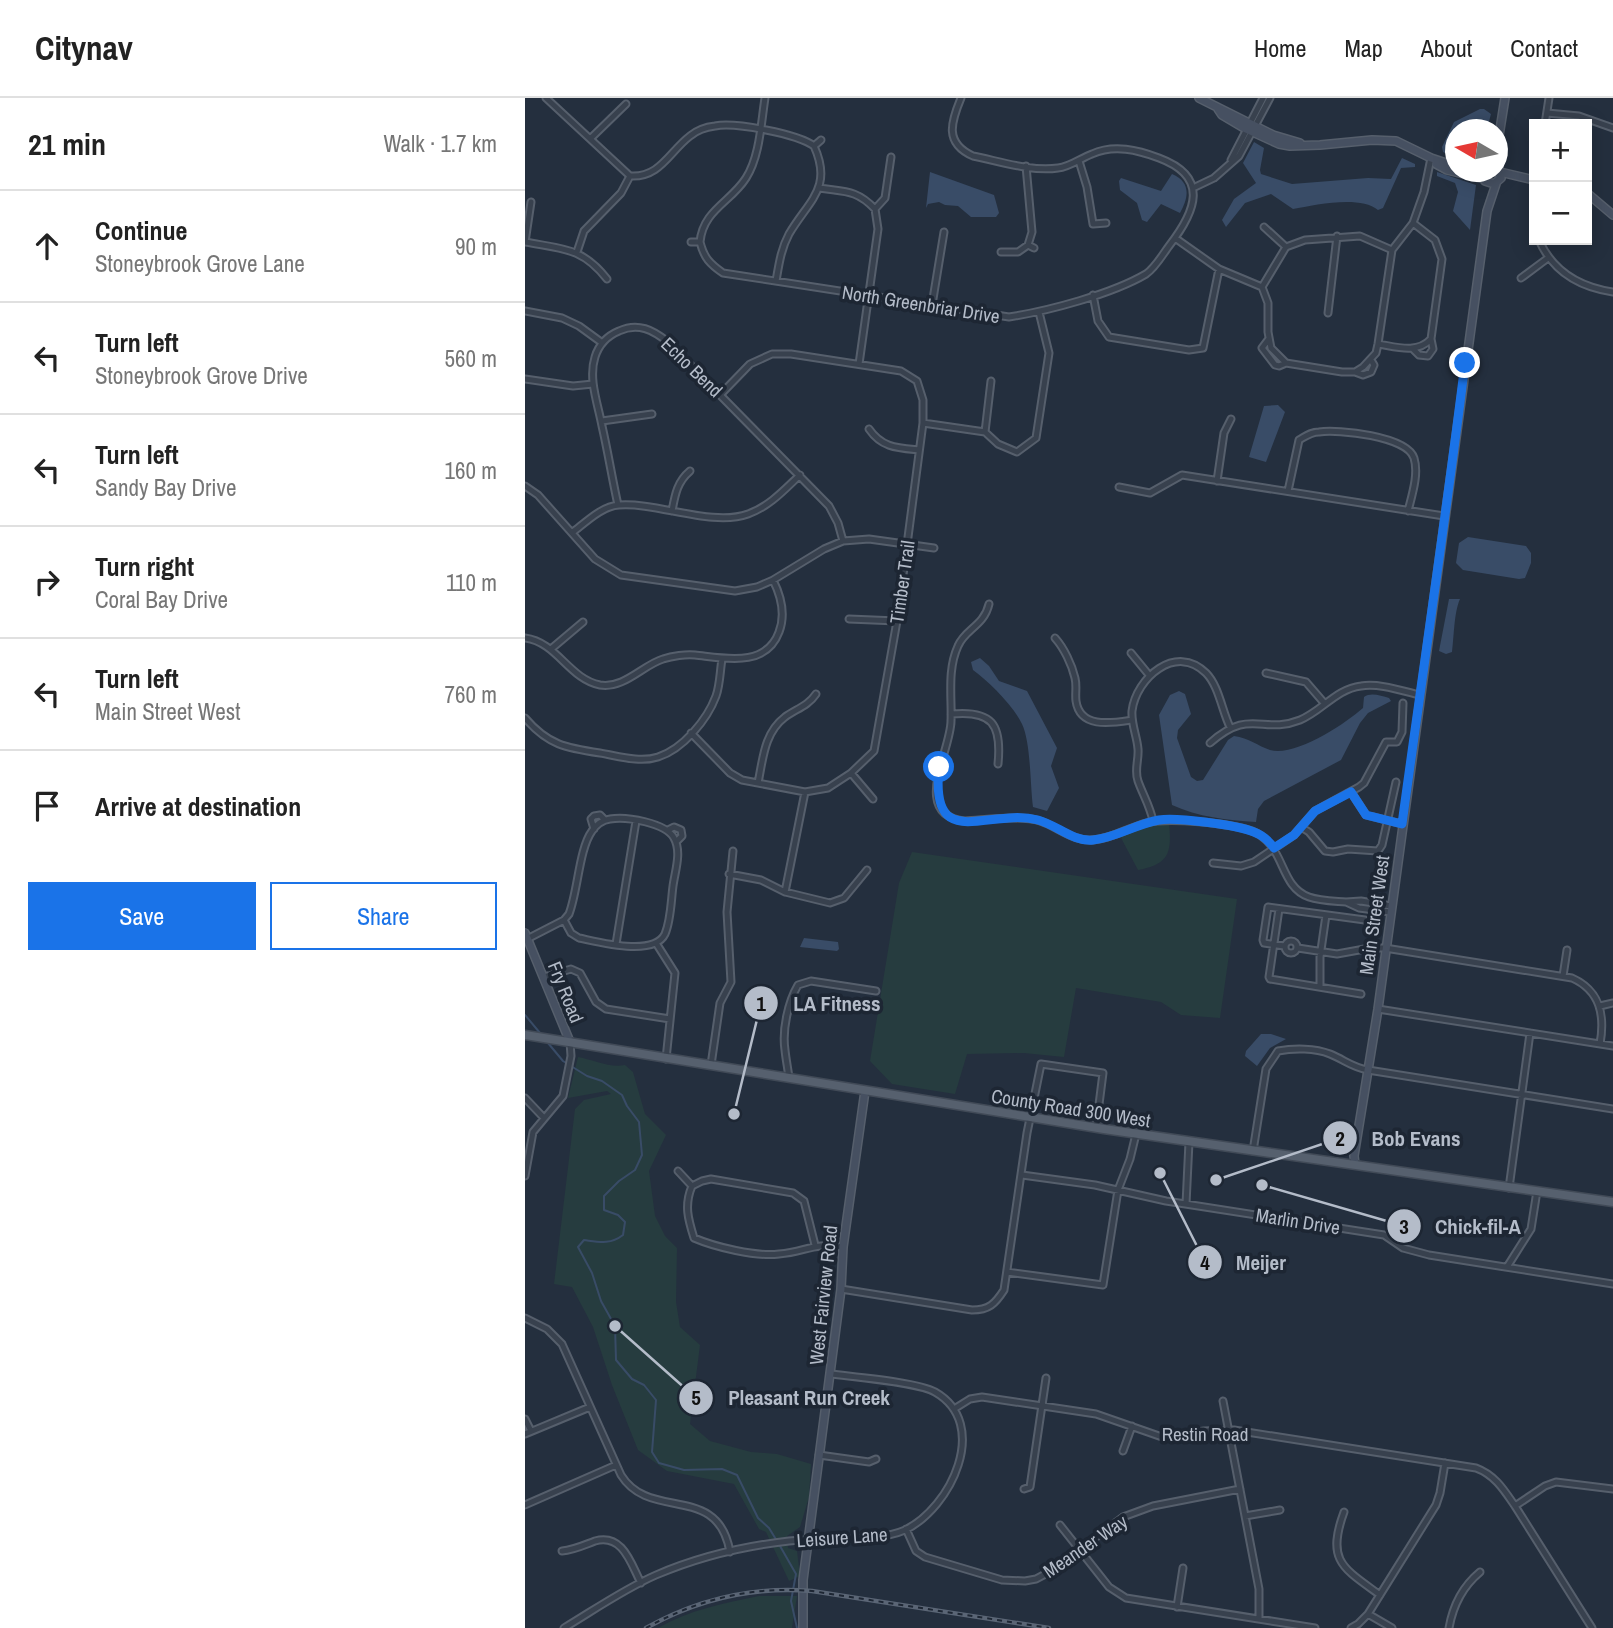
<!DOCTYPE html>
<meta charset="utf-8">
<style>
:root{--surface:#fff;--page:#f2f2f2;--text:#222;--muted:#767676;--line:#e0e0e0;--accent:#1a73e8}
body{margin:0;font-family:"Archivo Narrow",sans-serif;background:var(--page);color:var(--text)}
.controls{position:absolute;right:21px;top:21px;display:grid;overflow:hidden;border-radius:0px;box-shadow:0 4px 18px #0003}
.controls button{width:63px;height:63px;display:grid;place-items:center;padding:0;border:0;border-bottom:2px solid var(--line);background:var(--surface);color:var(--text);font:35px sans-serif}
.compass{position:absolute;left:920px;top:21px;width:63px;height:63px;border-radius:50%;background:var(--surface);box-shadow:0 4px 18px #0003;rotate:279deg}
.stop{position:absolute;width:21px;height:21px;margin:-16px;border:5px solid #1a73e8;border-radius:50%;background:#fff}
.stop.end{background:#1a73e8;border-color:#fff;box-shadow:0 2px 7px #0008}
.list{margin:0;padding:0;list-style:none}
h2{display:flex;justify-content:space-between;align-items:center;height:91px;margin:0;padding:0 28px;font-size:30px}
h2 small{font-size:23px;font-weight:400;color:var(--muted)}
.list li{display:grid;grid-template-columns:46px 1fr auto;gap:21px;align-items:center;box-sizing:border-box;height:112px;padding:0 28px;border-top:2px solid var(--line)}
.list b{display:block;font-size:26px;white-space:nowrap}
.list p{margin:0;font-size:23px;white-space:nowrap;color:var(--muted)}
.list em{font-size:23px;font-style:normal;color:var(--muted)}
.actions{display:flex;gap:14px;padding:21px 28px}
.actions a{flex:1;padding:16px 0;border:2px solid var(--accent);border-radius:0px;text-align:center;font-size:24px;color:var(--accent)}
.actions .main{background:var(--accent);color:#fff}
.icon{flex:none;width:38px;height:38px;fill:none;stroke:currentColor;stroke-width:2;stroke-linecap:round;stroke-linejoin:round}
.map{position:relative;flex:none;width:1088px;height:1530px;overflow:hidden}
header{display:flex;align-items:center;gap:42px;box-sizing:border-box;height:98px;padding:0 35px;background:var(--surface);border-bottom:2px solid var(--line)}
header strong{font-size:33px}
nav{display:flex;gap:38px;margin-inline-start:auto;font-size:24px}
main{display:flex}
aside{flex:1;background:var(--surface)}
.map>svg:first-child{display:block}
.green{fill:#263c3f}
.water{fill:#394c67}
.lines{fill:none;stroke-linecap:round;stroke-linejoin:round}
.stream{stroke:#394c67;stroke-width:2}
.street-casing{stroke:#565f6c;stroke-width:9}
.secondary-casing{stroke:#565f6c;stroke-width:10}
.primary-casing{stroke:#414a57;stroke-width:11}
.street{stroke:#38414e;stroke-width:5}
.secondary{stroke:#465061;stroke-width:7}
.primary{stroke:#56606e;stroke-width:8}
.rail-casing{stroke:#5a6575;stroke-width:4.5}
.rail{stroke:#1d2633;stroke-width:2;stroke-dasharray:5;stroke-linecap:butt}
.route{stroke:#1a73e8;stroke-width:9}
.labels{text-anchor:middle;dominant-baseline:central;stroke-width:7;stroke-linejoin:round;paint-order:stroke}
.street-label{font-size:19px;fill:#b4bcc9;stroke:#1d2633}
.leader{fill:none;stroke:#b4bcc9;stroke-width:2.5}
.callout-dot{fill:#b4bcc9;stroke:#1d2633;stroke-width:2.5}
.mark-label{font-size:21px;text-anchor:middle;font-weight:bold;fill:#111}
.callout-label{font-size:21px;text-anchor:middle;font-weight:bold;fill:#b4bcc9;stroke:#1d2633;stroke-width:7;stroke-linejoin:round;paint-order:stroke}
</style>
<header>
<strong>Citynav</strong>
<nav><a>Home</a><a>Map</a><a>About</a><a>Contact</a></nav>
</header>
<main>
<aside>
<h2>21 min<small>Walk · 1.7 km</small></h2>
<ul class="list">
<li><svg class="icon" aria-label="ahead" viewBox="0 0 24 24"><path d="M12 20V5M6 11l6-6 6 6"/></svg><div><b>Continue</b><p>Stoneybrook Grove Lane</p></div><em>90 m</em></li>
<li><svg class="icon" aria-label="left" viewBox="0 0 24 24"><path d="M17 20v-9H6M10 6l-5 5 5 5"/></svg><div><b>Turn left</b><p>Stoneybrook Grove Drive</p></div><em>560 m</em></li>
<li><svg class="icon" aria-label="left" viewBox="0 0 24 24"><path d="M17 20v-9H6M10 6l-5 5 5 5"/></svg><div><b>Turn left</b><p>Sandy Bay Drive</p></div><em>160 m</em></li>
<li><svg class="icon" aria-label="right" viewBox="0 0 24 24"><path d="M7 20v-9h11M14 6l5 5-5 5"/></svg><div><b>Turn right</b><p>Coral Bay Drive</p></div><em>110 m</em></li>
<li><svg class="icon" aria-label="left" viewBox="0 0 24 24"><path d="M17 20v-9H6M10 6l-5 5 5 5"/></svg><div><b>Turn left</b><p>Main Street West</p></div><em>760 m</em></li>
<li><svg class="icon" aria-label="arrive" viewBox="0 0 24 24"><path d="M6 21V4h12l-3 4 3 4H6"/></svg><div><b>Arrive at destination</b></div></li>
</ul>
<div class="actions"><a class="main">Save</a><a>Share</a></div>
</aside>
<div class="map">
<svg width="1088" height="1530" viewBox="0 0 1088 1530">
<rect width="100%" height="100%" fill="#242f3e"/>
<path class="green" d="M634,724l10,1c3,30 0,41 -31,47l-18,-34z
M387,754l325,47 -17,119 -39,-3 -20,-13 -85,-14 -12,69 -40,-4 -57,1 -12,40 -63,-10 -22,-23 29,-178z
M53,959c16,3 31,11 47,8l8,7 12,42 21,21 -17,36 6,45 10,20 12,12 -1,54 4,25 20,18 -10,79 20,17 41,11 26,2 34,10 -2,33 -9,30 -13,9 1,12 9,3 3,25 -11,5 -23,-49 -7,-3 -25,-45 -67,-13 -29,-21 -26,-65 -19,-58 -21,-40 -18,-3 21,-175 9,-9 27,-6 -4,-3 -39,7z
M234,1498h38l-5,32h-134c31,-18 66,-25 101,-32z"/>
<path class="water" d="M955,11h4l7,5 -4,15 -32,1v28l-12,-6 -1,-5 12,-25z
M729,44l10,6 -4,22 1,4 31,10 76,-6 23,1 11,-21 13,6v3l-14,1 -18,40 -5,2c-18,-15 -63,-5 -85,-1l-22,-15 -26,9 -19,24 -4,-7 12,-21 22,-16 -13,-20z
M405,74l64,23 5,18 -3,4h-25l-13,-11 -13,-1 -6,-3 -11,2 -2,4z
M912,74l39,13 -6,45 -17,-19 5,-19 -3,-9 -18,-7z
M647,76c19,8 17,23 8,39l-19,-9 -14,18 -5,-2 -5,-17 -17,-13 -1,-9 2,-3 40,13z
M753,307l7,7 -19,50 -17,-5 15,-51z
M943,439l58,9 5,7v10l-6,15 -6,1 -56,-9 -7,-7 3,-20z
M924,501h11c-6,13 -6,38 -8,53l-6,2 -7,-3z
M455,560l9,8 10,15 28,10 30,57 -6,18 8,22 -12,23 -14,-4c-3,-22 -2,-64 -11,-83 -9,-19 -33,-42 -49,-54l-2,-8z
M654,593l6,3 6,20 -13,16 -1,8 14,39 6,4 6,-1 25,-40 6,-4c15,2 24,10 36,14 25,7 75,-26 93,-42l1,-11c7,-5 17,-1 25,1l2,3 -23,12 -8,10 -19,37 -77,41 -6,8 -2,13c-29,-2 -58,-5 -84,-17l-13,-90 11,-20z
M279,840l34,4 1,7 -2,2 -37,-4z
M736,936h10l15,5 -16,9 -13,18 -12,-10 1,-5z"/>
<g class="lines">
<path class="stream" d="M0,917l15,18
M23,945l15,18 24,15 15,5 20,14 5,11 12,16 3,33 -7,15 -16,11 -15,15v14l14,5 7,7 -2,13c-13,10 -24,7 -39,5l-6,7 14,26 9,28 14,25 1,34 16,19 12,6 12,15 -4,52 7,11 25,7 38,-1 15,6 21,43 11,10 8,13
M255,1448l16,28 -5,27 6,27"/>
<g class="street-casing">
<path id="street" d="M21,0l84,78c30,2 39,-24 60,-40 6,-5 16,-9 25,-10 20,-4 83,8 99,20
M1022,15l32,3 34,12
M1020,26l4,-26
M66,40l35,-34
M706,62l32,-62
M554,63l8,26 6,37 13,-1
M501,68l6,66 -4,13
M1009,87v39
M294,90c25,4 37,1 56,21
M668,90l21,-10 25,-22 31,-58
M350,111l10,-11 6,-41
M739,129l22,20
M650,140l44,31 43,18 6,16v29l3,16 15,15 56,9h13l8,-5 13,-14 2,-9 14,-94 21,-27 11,-31 7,-34
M1014,142c14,32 40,47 74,52
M0,144c37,7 57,5 82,37
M0,144l6,-40
M166,144h9c4,16 10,22 23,31l286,44c39,-6 103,-23 137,-43 9,-6 17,-20 23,-28 27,-35 41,-69 -10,-88 -21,-8 -45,-14 -67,-4 -11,4 -22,13 -34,14 -27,4 -59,-7 -85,-12 -29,-13 -22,-34 -12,-58
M175,144c3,-32 31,-40 46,-64 14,-22 15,-55 19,-80
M52,154l7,-21 37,-38 9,-17
M476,154h17l10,-7 6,3
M996,180l27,-20
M251,183c3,-17 5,-32 13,-47 20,-34 44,-46 25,-88l7,-6
M737,189l24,-40 19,-7 55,-4 32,14
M568,197l5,26 11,16 80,13 14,-2 16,-79
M407,207l12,-73
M0,213l37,7 17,8 22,16
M803,215l9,-77
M743,242l-6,8 13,17 4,1 7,-3
M853,246c19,3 39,10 53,-5l11,-80 -7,-19 -22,-17
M888,251l6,6 9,1 5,-7 -2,-10
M334,266l19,-135 -3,-20
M830,274l8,3 8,-3 3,-7 -3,-5
M0,281l48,7 20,-2
M77,323l50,-7
M398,325l62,9 13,12 19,8 19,-14 13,-85 -10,-41
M344,331c13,19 29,19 50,21
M460,334l6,-51
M692,383l7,-48 7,-14
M0,388l13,9 57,64 26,16 114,16 22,-4 16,-7 51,-31 19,-8 26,-2 65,9
M594,389l31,6 32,-18 262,41
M763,393l11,-51c7,-4 12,-8 20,-8 19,-3 88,4 95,26 5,16 -2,37 -6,53
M93,407c-6,-27 -10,-53 -16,-79 -4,-22 -14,-47 -7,-69 4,-13 12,-21 24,-26 19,-9 34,-1 49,11l161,164 9,17 5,18
M147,413c3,-16 5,-29 18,-40
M48,434c13,-10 29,-26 46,-27 38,-3 93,22 129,9 22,-8 36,-24 52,-39
M464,506c-5,22 -24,25 -31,42 -11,24 -6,51 -7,75 0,30 -41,94 14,100 21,-1 55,-6 75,0 16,5 31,19 49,19 19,0 39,-12 57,-17 22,-6 84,0 106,8 34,13 26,55 57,66 11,4 25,4 37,5
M324,521l48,2
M0,540c32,4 44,41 75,47 24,4 43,-20 63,-26 9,-3 23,-5 32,-4 29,3 71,13 84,-23 7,-18 2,-36 -6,-52
M530,540c9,10 17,27 20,40 2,8 0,15 1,23 4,28 36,22 56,19
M26,551l32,-27
M606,555l18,22
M741,575l40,9 19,22
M426,616c41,-4 51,10 47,50
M0,620c23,27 41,30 75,35 18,3 40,10 58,4 25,-8 49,-37 58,-61 4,-11 4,-25 6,-37
M166,635l39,40 12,7 63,12 23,-4 23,-15 23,-22 23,-130 26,-198v-23l-6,-19 -16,-10 -110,-17h-19l-22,10 -30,31
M685,645c40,-36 52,-8 90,-23 22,-9 36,-31 61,-34 19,-3 41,5 59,9
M326,675l22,26
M233,685c5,-24 6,-50 27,-66 11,-8 23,-11 31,-23
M826,694l15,23 36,9
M628,723c-3,-15 -10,-26 -15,-40 -4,-11 1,-21 0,-32 -1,-13 -7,-25 -6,-38 4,-33 44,-68 74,-38 13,13 16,38 24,54
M776,729l8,5 16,19 8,1 15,-3 30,2 4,-6 14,-63
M69,731l-3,-10 3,-3 6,-1 5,5
M143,732l6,-3 7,3 1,6 -6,6
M688,765l28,3 13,-4 40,-27 21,-24 44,-24 5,-4 22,-41h11l5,-10 1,-29
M204,776l32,6 24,12 45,11 14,-5 23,-28
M260,794l20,-100
M754,811l-10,68 1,2 91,15
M865,814l-31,-4 -13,-6 15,-1 30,5
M2,841l37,-19 5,-6c9,-23 10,-65 23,-83 4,-6 11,-11 18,-12 16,-3 56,4 64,19 8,14 1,33 -1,48 -2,15 -2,34 -8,48 -11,23 -66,8 -86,4l-8,-5 -7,-13
M760 849a6 6 0 1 1 12 0a6 6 0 1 1-12 0Z
M131,845l19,30 -9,86
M91,846l20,-123
M759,848l-20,-3 -1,-3 5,-33 97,13
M773,850l39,6 33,-6h15l187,30c29,13 33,38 28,66
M1038,878l4,-26
M19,879l27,-8 9,4 16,29 10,7 64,10
M795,889v-30l6,-42
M1075,908l13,-3
M853,911l235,37
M186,967l9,-62 11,-21 -4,-70 6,-61
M264,980c-1,-9 -3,-18 -4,-28 -3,-20 3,-48 13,-65l13,-4 65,10
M0,1000l19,20
M728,1053l13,-82 12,-18c16,-3 37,-3 52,3 15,6 21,13 38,16l245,39
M153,1073l14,15
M497,1077l73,10 71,16 218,34 19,13 26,7 184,29
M0,1078l8,-44 30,-36 8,-40 -1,-14
M167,1088c-8,19 -4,33 2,52 21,9 62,19 85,16 27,-2 34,-12 64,-7
M167,1088l10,-5 9,-2 82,14 11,8 11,44
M984,1090l21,-155
M661,1106l3,-62
M982,1169l24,-38 6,-38
M482,1174l96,13 15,-95 12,-31 6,-25
M316,1191l131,21c17,0 23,-6 32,-20l23,-157 14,-69 62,9 -7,55
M0,1220l22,11 15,15 59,131c29,47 97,7 109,77
M698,1303l36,188v30
M429,1311l16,-10 12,-2 114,17 66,23 42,-6 30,-1 242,38c19,7 28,22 39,38l30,-20 11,-4 57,7
M0,1321l6,12
M0,1336l65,-27
M598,1353l9,-25
M294,1357l50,7 7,-3
M499,1391l6,-2 16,-109
M0,1407l91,-40
M990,1408l77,122
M819,1414c-18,49 -1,56 36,83
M720,1418l35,-6
M535,1427l49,62 17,11 189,30
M381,1431l10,22 9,6 77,23 23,1 11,-2 15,-8 72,-54 30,-11 87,-17
M37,1453c12,-1 22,-6 33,-10 28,-8 36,23 46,42
M652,1509l6,-39
M843,1516l68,-109 4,-12 5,-30
M39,1530c30,-18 60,-39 92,-53 42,-18 88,-29 133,-34 34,-4 87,2 116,-11 46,-22 86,-106 30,-138 -18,-10 -81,-15 -104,-18
M826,1530l7,-4 10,-10 24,14
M924,1530c4,-23 13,-41 31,-56"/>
</g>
<g class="secondary-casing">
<path id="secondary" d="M674,0l74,37 27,8
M693,11l4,6 22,13 35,16 11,2 30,-1 52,-5 24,1 35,17 24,8
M911,66l11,6 37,9
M974,72l-1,-28 7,-44
M960,74v9l9,3 7,-6 -4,-9
M975,74l34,8
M1062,95l26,22
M0,835l45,109
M830,1066l-1,-8 24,-147 109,-798 9,-27
M278,1530v-48l38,-291 2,-42 22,-156"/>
</g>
<g class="primary-casing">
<path id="primary" d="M0,937l579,94 509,73"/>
</g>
<use href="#street" class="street"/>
<use href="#secondary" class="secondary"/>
<use href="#primary" class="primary"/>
<g class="rail-casing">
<path id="rail" d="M121,1530c52,-29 106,-42 166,-37l237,37"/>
</g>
<use href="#rail" class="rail"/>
</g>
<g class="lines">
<path class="route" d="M414,669c-9,88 49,40 99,53 19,5 35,22 55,20 22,-2 43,-16 66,-20 17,-3 78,5 95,12 8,3 15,9 20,16l20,-13 21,-24 36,-19 15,23 36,9c21,-154 44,-307 63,-461"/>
</g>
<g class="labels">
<g class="street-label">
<text transform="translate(396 206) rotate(9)">North Greenbriar Drive</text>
<text transform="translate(167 269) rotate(44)">Echo Bend</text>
<text transform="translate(377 484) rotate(-82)">Timber Trail</text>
<text transform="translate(849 817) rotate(-82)">Main Street West</text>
<text transform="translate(41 894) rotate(68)">Fry Road</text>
<text transform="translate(546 1010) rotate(9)">County Road 300 West</text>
<text transform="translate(773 1123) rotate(9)">Marlin Drive</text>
<text transform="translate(298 1197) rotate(-84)">West Fairview Road</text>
<text x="680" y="1336">Restin Road</text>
<text transform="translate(317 1439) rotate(-4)">Leisure Lane</text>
<text transform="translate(560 1448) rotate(-34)">Meander Way</text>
</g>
</g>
<path class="leader" d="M209 1016L236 905M691 1082L815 1040M737 1087L879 1128M635 1075L680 1164M90 1228L171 1300"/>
<g class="callout-dot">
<circle cx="209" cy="1016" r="7"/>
<circle cx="691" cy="1082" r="7"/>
<circle cx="737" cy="1087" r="7"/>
<circle cx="635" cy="1075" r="7"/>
<circle cx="90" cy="1228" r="7"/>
<circle cx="236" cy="905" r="18"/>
<circle cx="815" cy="1040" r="18"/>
<circle cx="879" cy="1128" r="18"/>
<circle cx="680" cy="1164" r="18"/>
<circle cx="171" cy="1300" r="18"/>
</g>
<g class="mark-label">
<text x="236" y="913">1</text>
<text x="815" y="1048">2</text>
<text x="879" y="1136">3</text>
<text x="680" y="1172">4</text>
<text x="171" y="1307">5</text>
</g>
<g class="callout-label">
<text x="312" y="913">LA Fitness</text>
<text x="891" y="1048">Bob Evans</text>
<text x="953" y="1136">Chick-fil-A</text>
<text x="736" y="1172">Meijer</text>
<text x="284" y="1307">Pleasant Run Creek</text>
</g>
</svg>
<div class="controls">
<button>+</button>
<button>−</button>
</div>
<svg class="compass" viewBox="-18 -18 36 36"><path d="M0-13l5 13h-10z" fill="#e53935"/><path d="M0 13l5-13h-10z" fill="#767676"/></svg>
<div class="stop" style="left:414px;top:669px"></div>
<div class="stop end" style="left:940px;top:265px"></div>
</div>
</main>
